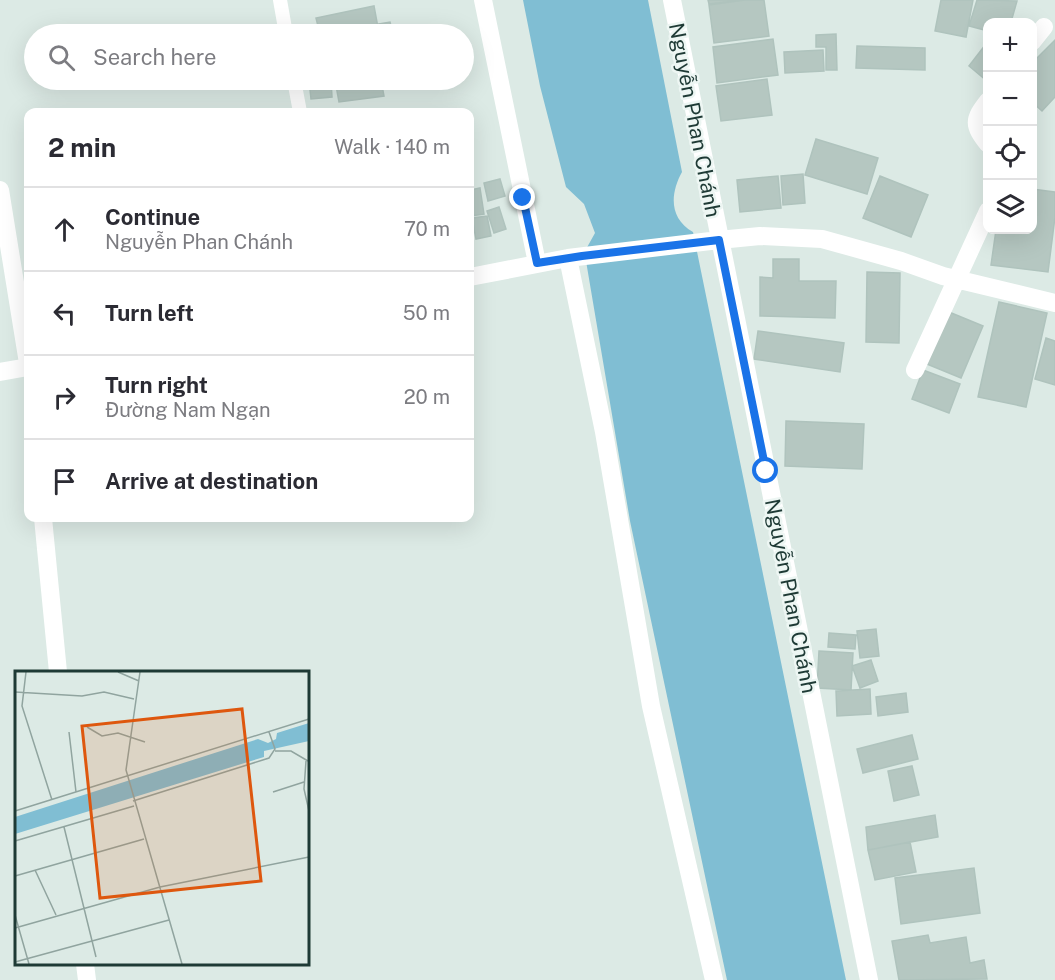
<!DOCTYPE html>
<meta charset="utf-8">
<style>
:root{--surface:#fff;--page:#f7f7f7;--text:#2b2b33;--muted:#7c7c81;--line:#e1e1e2}
body{margin:0;font-family:"Public Sans",sans-serif;background:var(--page);color:var(--text)}
.controls{position:absolute;right:18px;top:18px;display:grid;overflow:hidden;border-radius:12px;box-shadow:0 6px 24px #0002}
.controls button{width:54px;height:54px;display:grid;place-items:center;padding:0;border:0;border-bottom:2px solid var(--line);background:var(--surface);color:var(--text);font:30px sans-serif}
.stop{position:absolute;width:18px;height:18px;margin:-14px;border:4px solid #1a73e8;border-radius:50%;background:#fff}
.stop.end{background:#1a73e8;border-color:#fff;box-shadow:0 2px 6px #0008}
.list{margin:0;padding:0;list-style:none}
h2{display:flex;justify-content:space-between;align-items:center;height:78px;margin:0;padding:0 24px;font-size:26px}
h2 small{font-size:20px;font-weight:400;color:var(--muted)}
.list li{display:grid;grid-template-columns:39px 1fr auto;gap:18px;align-items:center;box-sizing:border-box;height:84px;padding:0 24px;border-top:2px solid var(--line)}
.list b{display:block;font-size:22px;white-space:nowrap}
.list p{margin:0;font-size:20px;white-space:nowrap;color:var(--muted)}
.list em{font-size:20px;font-style:normal;color:var(--muted)}
.icon{flex:none;width:33px;height:33px;fill:none;stroke:currentColor;stroke-width:2;stroke-linecap:round;stroke-linejoin:round}
.map{position:relative;flex:none;width:1055px;height:980px;overflow:hidden}
.search{position:absolute;background:var(--surface);box-shadow:0 6px 24px #0002;left:24px;top:24px;width:450px;height:66px;display:flex;align-items:center;gap:15px;box-sizing:border-box;padding:0 21px;border-radius:33px;color:var(--muted);font-size:22px}
.panel{position:absolute;background:var(--surface);box-shadow:0 6px 24px #0002;left:24px;top:108px;width:450px;height:414px;border-radius:12px}
.map>svg:first-child{display:block}
.water{fill:#80bed3}
.building{fill:#b5c7c1;stroke:#afc3bd;stroke-width:1.5}
.lines{fill:none;stroke-linecap:round;stroke-linejoin:round}
.service{stroke:#fff;stroke-width:14}
.minor{stroke:#fff;stroke-width:18}
.route{stroke:#1a73e8;stroke-width:8}
.labels{text-anchor:middle;dominant-baseline:central;stroke-width:5;stroke-linejoin:round;paint-order:stroke}
.street-label{font-size:21px;fill:#1e3a35;stroke:#edf6f3}
.inset-road{fill:none;stroke:#90a49f;stroke-width:1.5}
.view{fill:#de570e;fill-opacity:0.15;stroke:#de570e;stroke-width:3}
.inset-edge{fill:none;stroke:#1e3a35;stroke-width:3}
</style>
<div class="map">
<svg width="1055" height="980" viewBox="0 0 1055 980">
<rect width="100%" height="100%" fill="#dceae5"/>
<path class="water" d="M523,0h125l34,172c-12,22 -13,46 11,60l153,748h-119l-97,-459 -44,-260 -1,-10 10,-18 -11,-29 -18,-17 -26,-101z"/>
<path class="building" d="M708,0h33l-32,4z
M745,0h19l5,36 -55,7 -5,-38z
M941,0h32l-7,37 -31,-6z
M977,0l40,1 -6,21h-23v9l-19,-5z
M374,6l5,27 -59,1 -4,-16z
M390,22l3,12h-13l-2,-10z
M836,34l1,36h-11v-23h-10v-12z
M773,39l5,36 -61,8 -4,-36z
M1055,40v57l-13,14 -10,-9v-39z
M986,44l2,2v36l-19,-16z
M857,46l68,2v22l-69,-2z
M823,50l1,21 -39,2 -1,-21z
M767,79l5,36 -51,6 -5,-35z
M309,80h22l1,17 -21,2z
M335,80h46l3,16 -45,6z
M816,139l62,19 -11,36 -62,-19z
M803,174l2,29 -22,2 -2,-29z
M778,176l3,32 -41,4 -3,-32z
M880,176l48,19 -17,42 -48,-19z
M500,179l5,17 -17,5 -4,-18z
M480,188l4,26 -13,2 -1,-26z
M1032,189l23,3v25l-7,55 -57,-7 5,-35h36z
M499,207l7,22 -12,4 -7,-22z
M487,216l4,20 -15,3 -4,-21z
M773,259h26v22h37l-1,37 -75,-2v-39l13,1z
M867,272l33,1 -1,70 -33,-1z
M999,302l48,11 -21,94 -48,-10z
M949,312l34,14 -22,52 -34,-14z
M758,331l86,12 -4,29 -86,-13z
M1046,338l9,3v44l-20,-6z
M923,370l37,14 -11,29 -37,-14z
M786,421l78,3 -2,45 -77,-3z
M876,629l3,27 -19,2 -3,-27z
M829,633l27,2 -1,14 -27,-2z
M819,651l34,2 -2,37 -34,-2z
M871,660l7,21 -18,7 -8,-22z
M870,689l1,25 -34,2 -1,-25z
M906,693l2,19 -30,4 -2,-19z
M912,735l6,24 -55,14 -6,-24z
M912,766l7,29 -25,6 -6,-30z
M935,815l3,22 -70,13 -2,-23z
M910,842l6,30 -41,8 -7,-30z
M974,868l6,45 -79,11 -6,-46z
M928,935l2,8 36,-6 4,26 14,-3 3,19 -88,1 -7,-39z"/>
<g class="lines">
<path class="service" d="M280,0l6,34
M294,80l6,32"/>
<path class="minor" d="M483,0l54,263
M672,0l197,980
M1032,42l12,-15
M988,101c-15,19 -15,24 0,43
M0,190l28,173
M568,258l36,174 47,274 63,274
M470,277l98,-19 151,-18 41,-4 62,3 79,22 42,15 112,27
M915,370l73,-159
M0,372l28,-5
M43,518l15,154
M85,964l2,16"/>
</g>
<g class="lines">
<path class="route" d="M523,198l14,65 45,-7 137,-16 47,231"/>
</g>
<g class="labels">
<g class="street-label">
<text transform="translate(695 120) rotate(79)">Nguyễn Phan Chánh</text>
<text transform="translate(791 596) rotate(79)">Nguyễn Phan Chánh</text>
</g>
</g>
<g transform="translate(15 671)">
<rect width="294" height="294" fill="#dceae5"/>
<path d="M294,52v18l-45,10v6l-249,77v-17l243,-78 10,4 8,-4 1,-6z" fill="#80bed3"/>
<path class="inset-road" d="M11,1l-4,34 30,94M103,1l21,9M125,1l-14,98 56,194M0,21l67,4 22,-4 30,7M72,56l15,9 16,-3 27,9M54,61l7,60M260,80h16l17,10M291,90l-2,28 5,22M258,121l31,-10M118,130l136,-43 6,-9 -6,-17M0,140l294,-92M49,156l32,130M0,170l119,-35M20,199l21,45M0,205l129,-37M0,244l14,49M0,257l145,-41 149,-30M0,291l154,-42"/>
<path class="view" d="M227,38l19,172 -161,17 -18,-172z"/>
<rect width="294" height="294" class="inset-edge"/>
</g>
</svg>
<div class="controls">
<button>+</button>
<button>−</button>
<button><svg class="icon" aria-label="locate" viewBox="0 0 24 24"><circle cx="12" cy="12" r="6"/><path d="M12 2v4M12 18v4M2 12h4M18 12h4"/></svg></button>
<button><svg class="icon" aria-label="layers" viewBox="0 0 24 24"><path d="M12 4l9 5-9 5-9-5zM3 14l9 5 9-5"/></svg></button>
</div>
<div class="stop" style="left:766px;top:471px"></div>
<div class="stop end" style="left:523px;top:198px"></div>
<div class="search"><svg class="icon" aria-label="search" viewBox="0 0 24 24"><circle cx="10" cy="10" r="6"/><path d="M15 15l6 6"/></svg>Search here</div>
<section class="panel">
<h2>2 min<small>Walk · 140 m</small></h2>
<ul class="list">
<li><svg class="icon" aria-label="ahead" viewBox="0 0 24 24"><path d="M12 20V5M6 11l6-6 6 6"/></svg><div><b>Continue</b><p>Nguyễn Phan Chánh</p></div><em>70 m</em></li>
<li><svg class="icon" aria-label="left" viewBox="0 0 24 24"><path d="M17 20v-9H6M10 6l-5 5 5 5"/></svg><div><b>Turn left</b></div><em>50 m</em></li>
<li><svg class="icon" aria-label="right" viewBox="0 0 24 24"><path d="M7 20v-9h11M14 6l5 5-5 5"/></svg><div><b>Turn right</b><p>Đường Nam Ngạn</p></div><em>20 m</em></li>
<li><svg class="icon" aria-label="arrive" viewBox="0 0 24 24"><path d="M6 21V4h12l-3 4 3 4H6"/></svg><div><b>Arrive at destination</b></div></li>
</ul>
</section>
</div>
